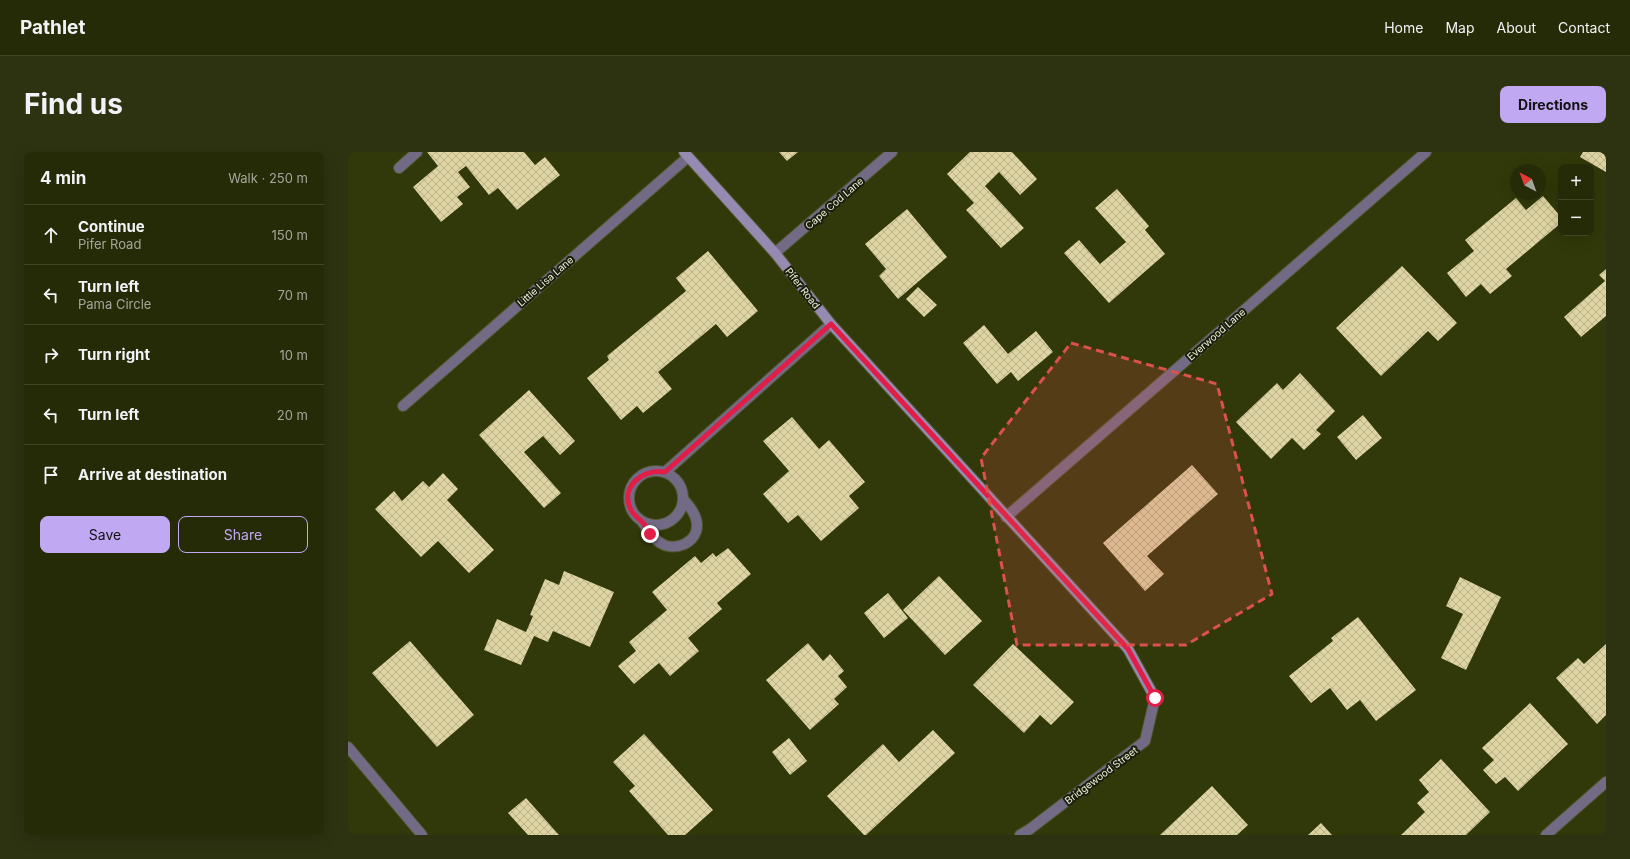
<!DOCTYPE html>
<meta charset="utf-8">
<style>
:root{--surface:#252a07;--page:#2d3211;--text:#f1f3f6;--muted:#a3a79b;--line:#424628;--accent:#c0a8f3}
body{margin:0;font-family:Inter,sans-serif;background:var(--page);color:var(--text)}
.controls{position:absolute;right:12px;top:12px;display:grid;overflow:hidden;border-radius:8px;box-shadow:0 4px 16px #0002}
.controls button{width:36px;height:36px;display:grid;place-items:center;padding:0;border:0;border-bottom:1px solid var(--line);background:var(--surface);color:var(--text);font:20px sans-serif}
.compass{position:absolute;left:1162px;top:12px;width:36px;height:36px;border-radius:50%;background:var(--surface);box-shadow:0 4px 16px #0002;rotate:319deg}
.stop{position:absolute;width:12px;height:12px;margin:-9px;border:3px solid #e11d48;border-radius:50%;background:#fff}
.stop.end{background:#e11d48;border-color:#fff;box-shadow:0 1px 4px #0008}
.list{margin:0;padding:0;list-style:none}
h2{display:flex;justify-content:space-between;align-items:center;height:52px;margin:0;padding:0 16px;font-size:17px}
h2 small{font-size:13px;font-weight:400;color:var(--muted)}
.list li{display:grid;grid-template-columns:26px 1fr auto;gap:12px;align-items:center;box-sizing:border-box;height:60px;padding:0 16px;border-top:1px solid var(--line)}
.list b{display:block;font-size:15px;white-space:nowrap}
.list p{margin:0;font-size:13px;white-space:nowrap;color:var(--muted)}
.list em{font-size:13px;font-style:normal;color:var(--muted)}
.actions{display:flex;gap:8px;padding:12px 16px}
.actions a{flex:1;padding:9px 0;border:1px solid var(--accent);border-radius:8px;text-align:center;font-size:14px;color:var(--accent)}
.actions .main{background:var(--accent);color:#111}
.icon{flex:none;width:22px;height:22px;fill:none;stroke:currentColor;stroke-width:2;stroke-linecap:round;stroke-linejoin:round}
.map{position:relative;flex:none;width:1258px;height:683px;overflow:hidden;border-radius:8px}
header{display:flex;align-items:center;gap:24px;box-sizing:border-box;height:56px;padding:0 20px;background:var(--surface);border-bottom:1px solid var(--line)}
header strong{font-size:19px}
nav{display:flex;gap:22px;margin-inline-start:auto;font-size:14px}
.intro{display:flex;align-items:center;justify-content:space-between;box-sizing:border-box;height:96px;padding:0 24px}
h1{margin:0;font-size:28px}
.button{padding:10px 18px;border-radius:8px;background:var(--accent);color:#111;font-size:14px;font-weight:700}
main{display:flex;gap:24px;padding:0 24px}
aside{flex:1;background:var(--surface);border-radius:8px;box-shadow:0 4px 16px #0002}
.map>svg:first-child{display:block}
.building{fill:url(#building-cross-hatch)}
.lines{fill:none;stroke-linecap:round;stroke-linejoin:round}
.lane-casing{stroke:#4f562b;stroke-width:12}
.street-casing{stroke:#4f562b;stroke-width:12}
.secondary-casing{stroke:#4f562b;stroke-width:12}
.lane{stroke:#736b85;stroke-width:10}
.street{stroke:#736b85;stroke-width:10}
.secondary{stroke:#968ab2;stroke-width:10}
.route{stroke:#e11d48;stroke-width:5}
.marked{fill:#db514c;fill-opacity:0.2;stroke:#db514c;stroke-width:3;stroke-dasharray:8 5;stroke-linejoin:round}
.labels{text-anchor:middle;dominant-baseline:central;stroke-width:4;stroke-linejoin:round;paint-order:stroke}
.street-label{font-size:10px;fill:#eef4db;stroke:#1a1e0b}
</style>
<header>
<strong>Pathlet</strong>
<nav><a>Home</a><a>Map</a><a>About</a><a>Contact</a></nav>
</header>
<div class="intro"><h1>Find us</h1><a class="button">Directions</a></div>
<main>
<aside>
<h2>4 min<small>Walk · 250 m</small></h2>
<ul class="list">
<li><svg class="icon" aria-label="ahead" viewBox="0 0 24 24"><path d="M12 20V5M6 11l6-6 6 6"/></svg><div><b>Continue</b><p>Pifer Road</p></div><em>150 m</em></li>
<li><svg class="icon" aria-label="left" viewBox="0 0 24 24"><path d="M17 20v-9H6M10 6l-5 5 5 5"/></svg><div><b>Turn left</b><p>Pama Circle</p></div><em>70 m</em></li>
<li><svg class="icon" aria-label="right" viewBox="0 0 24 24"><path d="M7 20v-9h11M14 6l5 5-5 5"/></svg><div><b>Turn right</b></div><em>10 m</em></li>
<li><svg class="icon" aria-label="left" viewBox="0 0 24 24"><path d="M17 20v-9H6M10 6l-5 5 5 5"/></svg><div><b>Turn left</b></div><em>20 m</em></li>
<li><svg class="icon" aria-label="arrive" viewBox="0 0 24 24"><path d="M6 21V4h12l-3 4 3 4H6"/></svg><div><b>Arrive at destination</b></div></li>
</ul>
<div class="actions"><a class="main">Save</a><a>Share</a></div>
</aside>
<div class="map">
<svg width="1258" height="683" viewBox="0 0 1258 683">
<defs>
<pattern id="building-cross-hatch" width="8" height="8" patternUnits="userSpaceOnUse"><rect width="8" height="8" fill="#ded4a1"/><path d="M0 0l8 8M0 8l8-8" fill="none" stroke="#b8b189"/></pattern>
</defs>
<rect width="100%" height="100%" fill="#313809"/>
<path class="building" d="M79,0h97l11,13 10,-8 15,18 -43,35 -19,-22 -9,7 -23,-29 -8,6 12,15 -13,10 6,7 -22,18 -28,-35 25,-21z
M431,0h19l-11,9z
M622,0h42l25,27 -17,16 -21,-23 -14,14 39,42 -23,20 -35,-38 8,-7 -27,-29z
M1235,0h23v20l-26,-15z
M769,37l32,37 -4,4 20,24 -56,49 -45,-50 15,-13 21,24 26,-22 -31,-34z
M1195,44l18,21v6l-55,46 6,7 -22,18 -9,-10 -15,13 -19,-24 27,-22 -9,-11 51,-42 10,12z
M559,57l40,48 -49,42 -19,-23 7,-7 -21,-25z
M360,99l50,60 -31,26 -11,-13 -58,48 14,17 -29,24 -6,-7 -16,14 -34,-42 22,-18 -2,-4 79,-65 -10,-13z
M1054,114l55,57 -19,18 -10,-10 -47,45 -45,-48z
M1258,117v47l-25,21 -17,-20 41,-36 -6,-6z
M570,135l19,18 -13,12 -18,-18z
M636,173l24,29 28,-23 17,21 -35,29 -7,-9 -14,12 -34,-41z
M952,221l35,38 -19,19 5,4 -17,16 -12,-12 -21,21 -35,-37 41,-39 6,7z
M181,238l46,51 -15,14 -17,-19 -19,16 37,41 -17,15 -65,-73z
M1015,263l19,23 -26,22 -19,-23z
M444,265l27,32 10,-9 36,42 -16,14 10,12 -38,33 -23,-26 -10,8 -25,-29 26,-23 -26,-30z
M844,313l26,29 -71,62 17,18 -19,17 -42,-48z
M95,321l15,16 -11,11 47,50 -25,23 -31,-32 -17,16 -46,-48 19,-18 8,10 21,-20 6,6z
M380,396l23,26 -34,29 5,6 -34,29 11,13 -29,25 -11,-13 -25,21 -16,-18 18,-15 -7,-9 38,-32 -15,-18 43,-36 6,7 12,-10 3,4z
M216,419l50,21 -24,55 -37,-16 -5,11 -14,-6 -13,29 -37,-15 13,-31 29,13 7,-16 -3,-1 15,-36 14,6z
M591,424l43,45 -37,34 -42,-45z
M1112,425l41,20 -35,73 -25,-12 22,-44 -17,-8z
M540,441l20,25 -24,20 -20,-25z
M1010,465l58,73 -40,31 -16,-21 -13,10 -17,-22 -19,15 -22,-27 44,-35 -2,-3z
M62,489l64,74 -37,32 -65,-74z
M460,491l15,18 7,-7 14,17 -6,5 9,11 -13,12 5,5 -29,26 -44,-50z
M665,492l61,58 -23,23 -11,-10 -16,18 -51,-48z
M1258,492v71l-9,9 -41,-46 22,-20 6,6z
M1182,551l38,41 -50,47 -13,-14 -9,7 -13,-14 11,-10 -12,-12z
M585,578l22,23 -89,82h-2l-37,-39 56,-52 16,18z
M296,582l69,76 -28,25h-17l-39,-44 6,-5 -22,-24z
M441,586l18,23 -17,14 -18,-23z
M1093,607l49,53 -24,23h-65l24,-23 -8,-9 12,-11 -10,-12z
M864,634l36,39 -11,10h-77z
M178,646l33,37h-31l-20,-22z
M973,671l11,12h-24z"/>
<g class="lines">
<g class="lane-casing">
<path id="lane" d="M51,16l18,-16
M281 346a27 27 0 1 1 54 0a27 27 0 1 1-54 0Z
M295,371c5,7 9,14 16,19 15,11 39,1 38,-18 -1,-10 -7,-17 -13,-24"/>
</g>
<g class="street-casing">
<path id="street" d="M427,101l117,-101
M55,254l285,-249
M317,320l166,-148
M658,365l420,-365
M0,595l74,88
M672,683l10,-6 115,-88 10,-43
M1198,683l60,-53"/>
</g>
<g class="secondary-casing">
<path id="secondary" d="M336,0l91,101 56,71 297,325 27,49"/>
</g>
<use href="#lane" class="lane"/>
<use href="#street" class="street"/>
<use href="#secondary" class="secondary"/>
</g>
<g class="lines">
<path class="route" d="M302,382c-2,-3 -4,-7 -6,-10 -4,-5 -10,-8 -13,-14 -12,-23 12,-42 34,-38l166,-148 297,325 27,49"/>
</g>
<path class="marked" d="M723,191l146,41 55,210 -86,51h-169l-36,-187z"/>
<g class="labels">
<g class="street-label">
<text transform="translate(486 51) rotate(-41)">Cape Cod Lane</text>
<text transform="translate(197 129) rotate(-41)">Little Lisa Lane</text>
<text transform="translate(455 136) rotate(52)">Pifer Road</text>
<text transform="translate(868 182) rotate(-41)">Everwood Lane</text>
<text transform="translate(753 623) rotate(-37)">Bridgewood Street</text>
</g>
</g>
</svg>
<div class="controls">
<button>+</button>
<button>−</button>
</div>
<svg class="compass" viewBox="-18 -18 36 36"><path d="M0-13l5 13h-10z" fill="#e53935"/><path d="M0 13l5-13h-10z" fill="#a3a79b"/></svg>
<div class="stop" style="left:807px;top:546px"></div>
<div class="stop end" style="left:302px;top:382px"></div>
</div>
</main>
